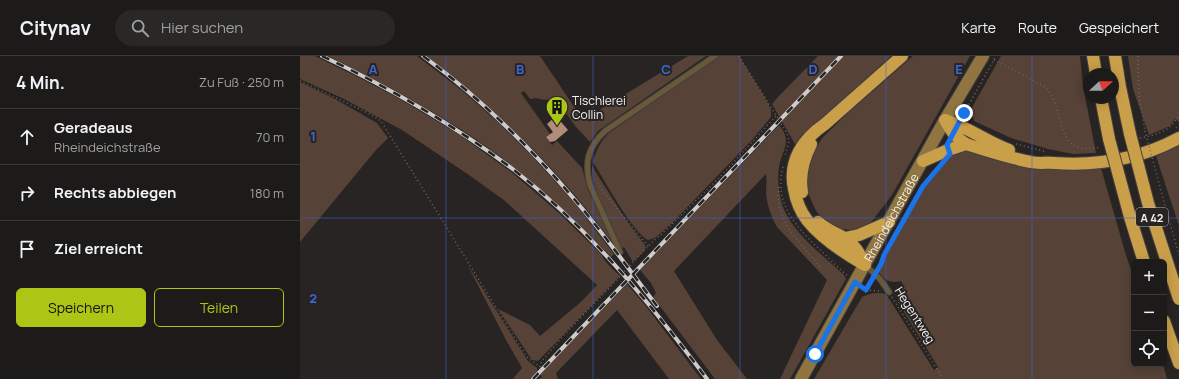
<!DOCTYPE html>
<html lang="de">
<meta charset="utf-8">
<style>
:root{--surface:#1d1b1a;--page:#2a2827;--text:#f1f3f6;--muted:#a0a1a2;--line:#3b3939;--accent:#abc614}
body{margin:0;font-family:Manrope,sans-serif;background:var(--page);color:var(--text)}
.controls{position:absolute;right:12px;bottom:12px;display:grid;overflow:hidden;border-radius:6px;box-shadow:0 2px 10px #0003}
.controls button{width:36px;height:36px;display:grid;place-items:center;padding:0;border:0;border-bottom:1px solid var(--line);background:var(--surface);color:var(--text);font:20px sans-serif}
.compass{position:absolute;left:783px;top:12px;width:36px;height:36px;border-radius:50%;background:var(--surface);box-shadow:0 2px 10px #0003;rotate:69deg}
.stop{position:absolute;width:12px;height:12px;margin:-9px;border:3px solid #1a73e8;border-radius:50%;background:#fff}
.stop.end{background:#1a73e8;border-color:#fff;box-shadow:0 1px 4px #0008}
.list{margin:0;padding:0;list-style:none}
h2{display:flex;justify-content:space-between;align-items:center;height:52px;margin:0;padding:0 16px;font-size:17px}
h2 small{font-size:13px;font-weight:400;color:var(--muted)}
.list li{display:grid;grid-template-columns:26px 1fr auto;gap:12px;align-items:center;box-sizing:border-box;height:56px;padding:0 16px;border-top:1px solid var(--line)}
.list b{display:block;font-size:15px;white-space:nowrap}
.list p{margin:0;font-size:13px;white-space:nowrap;color:var(--muted)}
.list em{font-size:13px;font-style:normal;color:var(--muted)}
.actions{display:flex;gap:8px;padding:12px 16px}
.actions a{flex:1;padding:9px 0;border:1px solid var(--accent);border-radius:6px;text-align:center;font-size:14px;color:var(--accent)}
.actions .main{background:var(--accent);color:#111}
.icon{flex:none;width:22px;height:22px;fill:none;stroke:currentColor;stroke-width:2;stroke-linecap:round;stroke-linejoin:round}
.map{position:relative;flex:none;width:879px;height:323px;overflow:hidden}
header{display:flex;align-items:center;gap:24px;box-sizing:border-box;height:56px;padding:0 20px;background:var(--surface);border-bottom:1px solid var(--line)}
header strong{font-size:19px}
nav{display:flex;gap:22px;margin-inline-start:auto;font-size:14px}
.search{width:280px;height:36px;background:var(--page);display:flex;align-items:center;gap:10px;box-sizing:border-box;padding:0 14px;border-radius:22px;color:var(--muted);font-size:15px}
main{display:flex}
aside{flex:1;background:var(--surface)}
.map>svg:first-child{display:block}
.green{fill:#564237}
.building{fill:#b28c78}
.lines{fill:none;stroke-linecap:round;stroke-linejoin:round}
.lane-casing{stroke:#444140;stroke-width:7}
.secondary-casing{stroke:#444140;stroke-width:14}
.highway-casing{stroke:#444140;stroke-width:14}
.path{stroke:#6a6766;stroke-width:1.5;stroke-dasharray:1 3;stroke-linecap:butt}
.lane{stroke:#695939;stroke-width:5}
.secondary{stroke:#907541;stroke-width:12}
.highway{stroke:#c99f4a;stroke-width:12}
.rail-casing{stroke:#cecccb;stroke-width:4}
.rail{stroke:#272423;stroke-width:2.5;stroke-dasharray:8;stroke-linecap:butt}
.highway-bridge-casing{stroke:#444140;stroke-width:14;stroke-linecap:butt}
.path-bridge{stroke:#6a6766;stroke-width:1.5;stroke-dasharray:1 3;stroke-linecap:butt}
.highway-bridge{stroke:#c99f4a;stroke-width:12}
.route{stroke:#1a73e8;stroke-width:5}
.grid{fill:none;stroke:#3d67dc;stroke-width:1;stroke-opacity:0.55}
.labels{text-anchor:middle;dominant-baseline:central;stroke-width:4;stroke-linejoin:round;paint-order:stroke}
.shield{fill:#272423;stroke:#b7b5b4;stroke-width:1}
.shield-label{font-size:11px;font-weight:bold;fill:#f5f3f2}
.poi-label{font-size:12px;fill:#f5f3f2;stroke:#272423;text-anchor:start}
.street-label{font-size:12px;fill:#f5f3f2;stroke:#272423}
.grid-label{font-size:13px;text-anchor:middle;font-weight:bold;fill:#3d67dc;stroke:#272423;stroke-width:4;stroke-linejoin:round;paint-order:stroke}
</style>
<header>
<strong>Citynav</strong>
<div class="search"><svg class="icon" aria-label="search" viewBox="0 0 24 24"><circle cx="10" cy="10" r="6"/><path d="M15 15l6 6"/></svg>Hier suchen</div>
<nav><a>Karte</a><a>Route</a><a>Gespeichert</a></nav>
</header>
<main>
<aside>
<h2>4 Min.<small>Zu Fuß · 250 m</small></h2>
<ul class="list">
<li><svg class="icon" aria-label="ahead" viewBox="0 0 24 24"><path d="M12 20V5M6 11l6-6 6 6"/></svg><div><b>Geradeaus</b><p>Rheindeichstraße</p></div><em>70 m</em></li>
<li><svg class="icon" aria-label="right" viewBox="0 0 24 24"><path d="M7 20v-9h11M14 6l5 5-5 5"/></svg><div><b>Rechts abbiegen</b></div><em>180 m</em></li>
<li><svg class="icon" aria-label="arrive" viewBox="0 0 24 24"><path d="M6 21V4h12l-3 4 3 4H6"/></svg><div><b>Ziel erreicht</b></div></li>
</ul>
<div class="actions"><a class="main">Speichern</a><a>Teilen</a></div>
</aside>
<div class="map">
<svg width="879" height="323" viewBox="0 0 879 323">
<rect width="100%" height="100%" fill="#272423"/>
<path class="green" d="M0,0h15l47,23 38,20 57,34 53,38 26,22 23,20 43,42c3,8 11,14 18,21l-82,85 -6,-1 -34,-51 32,16 10,11 41,-34 16,-17 -92,-84 -36,-26 -67,-45 -58,-31 -44,-20z
M28,0h89l47,36 37,33 32,32 41,45 40,52 -3,3c-40,-42 -83,-82 -130,-114 -49,-34 -101,-61 -153,-87z
M127,0h113l43,64 105,-64h18l-101,70 -7,5 -8,11 -14,-15 -18,-25 -6,-3c-11,3 -11,-3 -22,0l-6,-8 -3,2 29,41 -4,3 6,8 5,-4 25,27 6,22 26,55c-54,-74 -115,-133 -187,-189z
M419,0h20l29,47 3,7v7l-19,23 -81,84 -16,14 -7,2c-15,-7 -45,-62 -55,-78 3,-12 8,-21 16,-29z
M518,0h73l-89,81 -6,9 -24,-42 7,-8z
M613,0h57l-78,139 -23,30 -8,4 -9,1 -19,-2 -8,-6 -9,-11 -8,-18 -2,-17 7,-23 9,-15 26,-25z
M701,0h79l3,30 13,67 -23,1 -25,-5 -37,-11 -37,-17 -4,-10z
M828,0h51v66l-4,-3 -5,7 -21,9 -16,-46z
M0,26l37,18 40,23 11,15 -12,12 -76,92z
M479,69c14,17 3,25 0,42 -2,13 0,28 4,40 11,28 40,48 61,68l2,4 -56,100h-10l47,-99 -50,-53c-6,-11 -10,-22 -11,-34 0,-6 1,-13 0,-19l-92,97 43,69 30,39h-32l-62,-82 3,-4 -5,-10 -11,-13z
M879,89v81l-23,-70z
M660,93l128,20 13,-1 24,84 9,27v85h29l4,15h-353l48,-82c8,-4 15,-5 24,-3l48,76 4,-3 -40,-65v-8l6,-7 -3,-6c-10,3 -17,-1 -22,-9 9,-21 20,-41 31,-61 14,-23 27,-47 50,-62z
M292,110l34,54 19,25v5l-12,12 -9,-15 -2,1c-11,-23 -31,-56 -30,-82z
M167,208l61,97 9,7v3l-7,8h-17l9,-11 -16,-28z
M327,228l18,21 56,74h-32l-52,-69 -61,63 2,6h-16l-1,-6z"/>
<path class="building" d="M256,60l12,14 -13,11 -5,1 -4,-5 7,-5 -6,-8z"/>
<g class="lines">
<g class="lane-casing">
<path id="lane" d="M320,196l-30,-67c-6,-23 -2,-38 15,-54l110,-75
M565,209l15,14 9,13"/>
</g>
<g class="secondary-casing">
<g id="secondary">
<path id="s1" d="M501,323l144,-259 38,-64"/>
</g>
</g>
<g class="highway-casing">
<path id="highway" d="M793,0l3,18
M815,0l5,31 10,47
M801,42l8,41
M645,64c6,11 11,18 21,24 22,7 43,14 65,18 8,2 16,0 24,1 44,3 85,-4 124,-25
M645,64c23,7 42,22 64,30
M623,105l25,-11 18,-6
M502,136c-3,-17 1,-32 9,-48
M518,166c8,8 19,11 28,17 10,7 14,16 19,26
M545,182l14,-3 30,-13
M565,209c-21,-12 -43,-26 -58,-45 -7,-9 -11,-20 -13,-31 -6,-28 9,-50 31,-65l77,-68
M864,265l15,42"/>
</g>
<path class="path" d="M439,0l48,77 2,8 -4,15
M838,0l1,39 6,36
M694,4c14,7 28,14 42,22 3,2 8,4 10,6 22,25 6,70 55,59
M0,25l70,33 11,7 135,219 12,18 12,9
M663,59l33,-59
M876,72l3,-3
M840,82c16,-3 35,-8 39,-26
M716,88l31,8
M483,111c-9,36 11,57 35,81 10,9 19,19 30,28
M296,123l5,10 47,57
M479,131c-6,33 23,57 42,81
M579,213l5,-14 39,-69 18,-21
M563,232l3,2 6,-9
M566,234l13,1
M592,241l51,82
M241,323l-1,-12 2,-6 21,-25 50,-52 35,-38 20,-18 52,-51 56,-61"/>
<use href="#lane" class="lane"/>
<use href="#secondary" class="secondary"/>
<use href="#highway" class="highway"/>
<g class="rail-casing">
<path id="rail" d="M22,0c68,32 132,69 192,114 75,58 136,133 193,209
M123,0c56,41 107,91 152,144 29,34 55,71 82,106
M233,323l308,-323"/>
</g>
<use href="#rail" class="rail"/>
<g class="highway-bridge-casing">
<path id="highway-bridge" d="M830,78l18,69 31,96
M809,83l21,78 14,45"/>
</g>
<path class="path-bridge" d="M845,75l19,71 15,53"/>
<use href="#highway-bridge" class="highway-bridge"/>
</g>
<g class="lines">
<path class="route" d="M515,298l40,-72 11,8 15,-26 3,-9 39,-69 27,-32 -3,-9 17,-32"/>
</g>
<path class="grid" d="M146,0v323M293,0v323M440,0v323M586,0v323M732,0v323M0,162h879"/>
<defs>
<g id="building-pin" transform="scale(1.15)"><path d="M0 17L-7.5 6A9.5 9.5 0 1 1 7.5 6Z" fill="#abc614" stroke="#272423"/><path d="M-4-6H4V6H1V3H-1V6H-4ZM-2.5-4.3h1.7v1.8h-1.7ZM.8-4.3h1.7v1.8H.8ZM-2.5-1h1.7V.8h-1.7ZM.8-1h1.7V.8H.8Z" fill="#111"/></g>
</defs>
<g fill-rule="evenodd">
<use href="#building-pin" x="257" y="51"/>
</g>
<g class="labels">
<rect class="shield" x="836" y="152" width="32" height="18" rx="3"/>
<g class="shield-label">
<text x="852" y="161">A 42</text>
</g>
<g class="poi-label">
<text x="272" y="44">Tischlerei<tspan x="272" dy="14">Collin</tspan></text>
</g>
<g class="street-label">
<text stroke="none"><textPath href="#s1" startOffset="185">Rheindeichstraße</textPath></text>
<text transform="translate(615 259) rotate(58)">Hegentweg</text>
</g>
</g>
<g class="grid-label">
<text x="73" y="18">A</text>
<text x="220" y="18">B</text>
<text x="366" y="18">C</text>
<text x="513" y="18">D</text>
<text x="659" y="18">E</text>
<text x="13" y="85">1</text>
<text x="13" y="247">2</text>
</g>
</svg>
<div class="controls">
<button>+</button>
<button>−</button>
<button><svg class="icon" aria-label="locate" viewBox="0 0 24 24"><circle cx="12" cy="12" r="6"/><path d="M12 2v4M12 18v4M2 12h4M18 12h4"/></svg></button>
</div>
<svg class="compass" viewBox="-18 -18 36 36"><path d="M0-13l5 13h-10z" fill="#e53935"/><path d="M0 13l5-13h-10z" fill="#a0a1a2"/></svg>
<div class="stop" style="left:515px;top:298px"></div>
<div class="stop end" style="left:664px;top:57px"></div>
</div>
</main>
